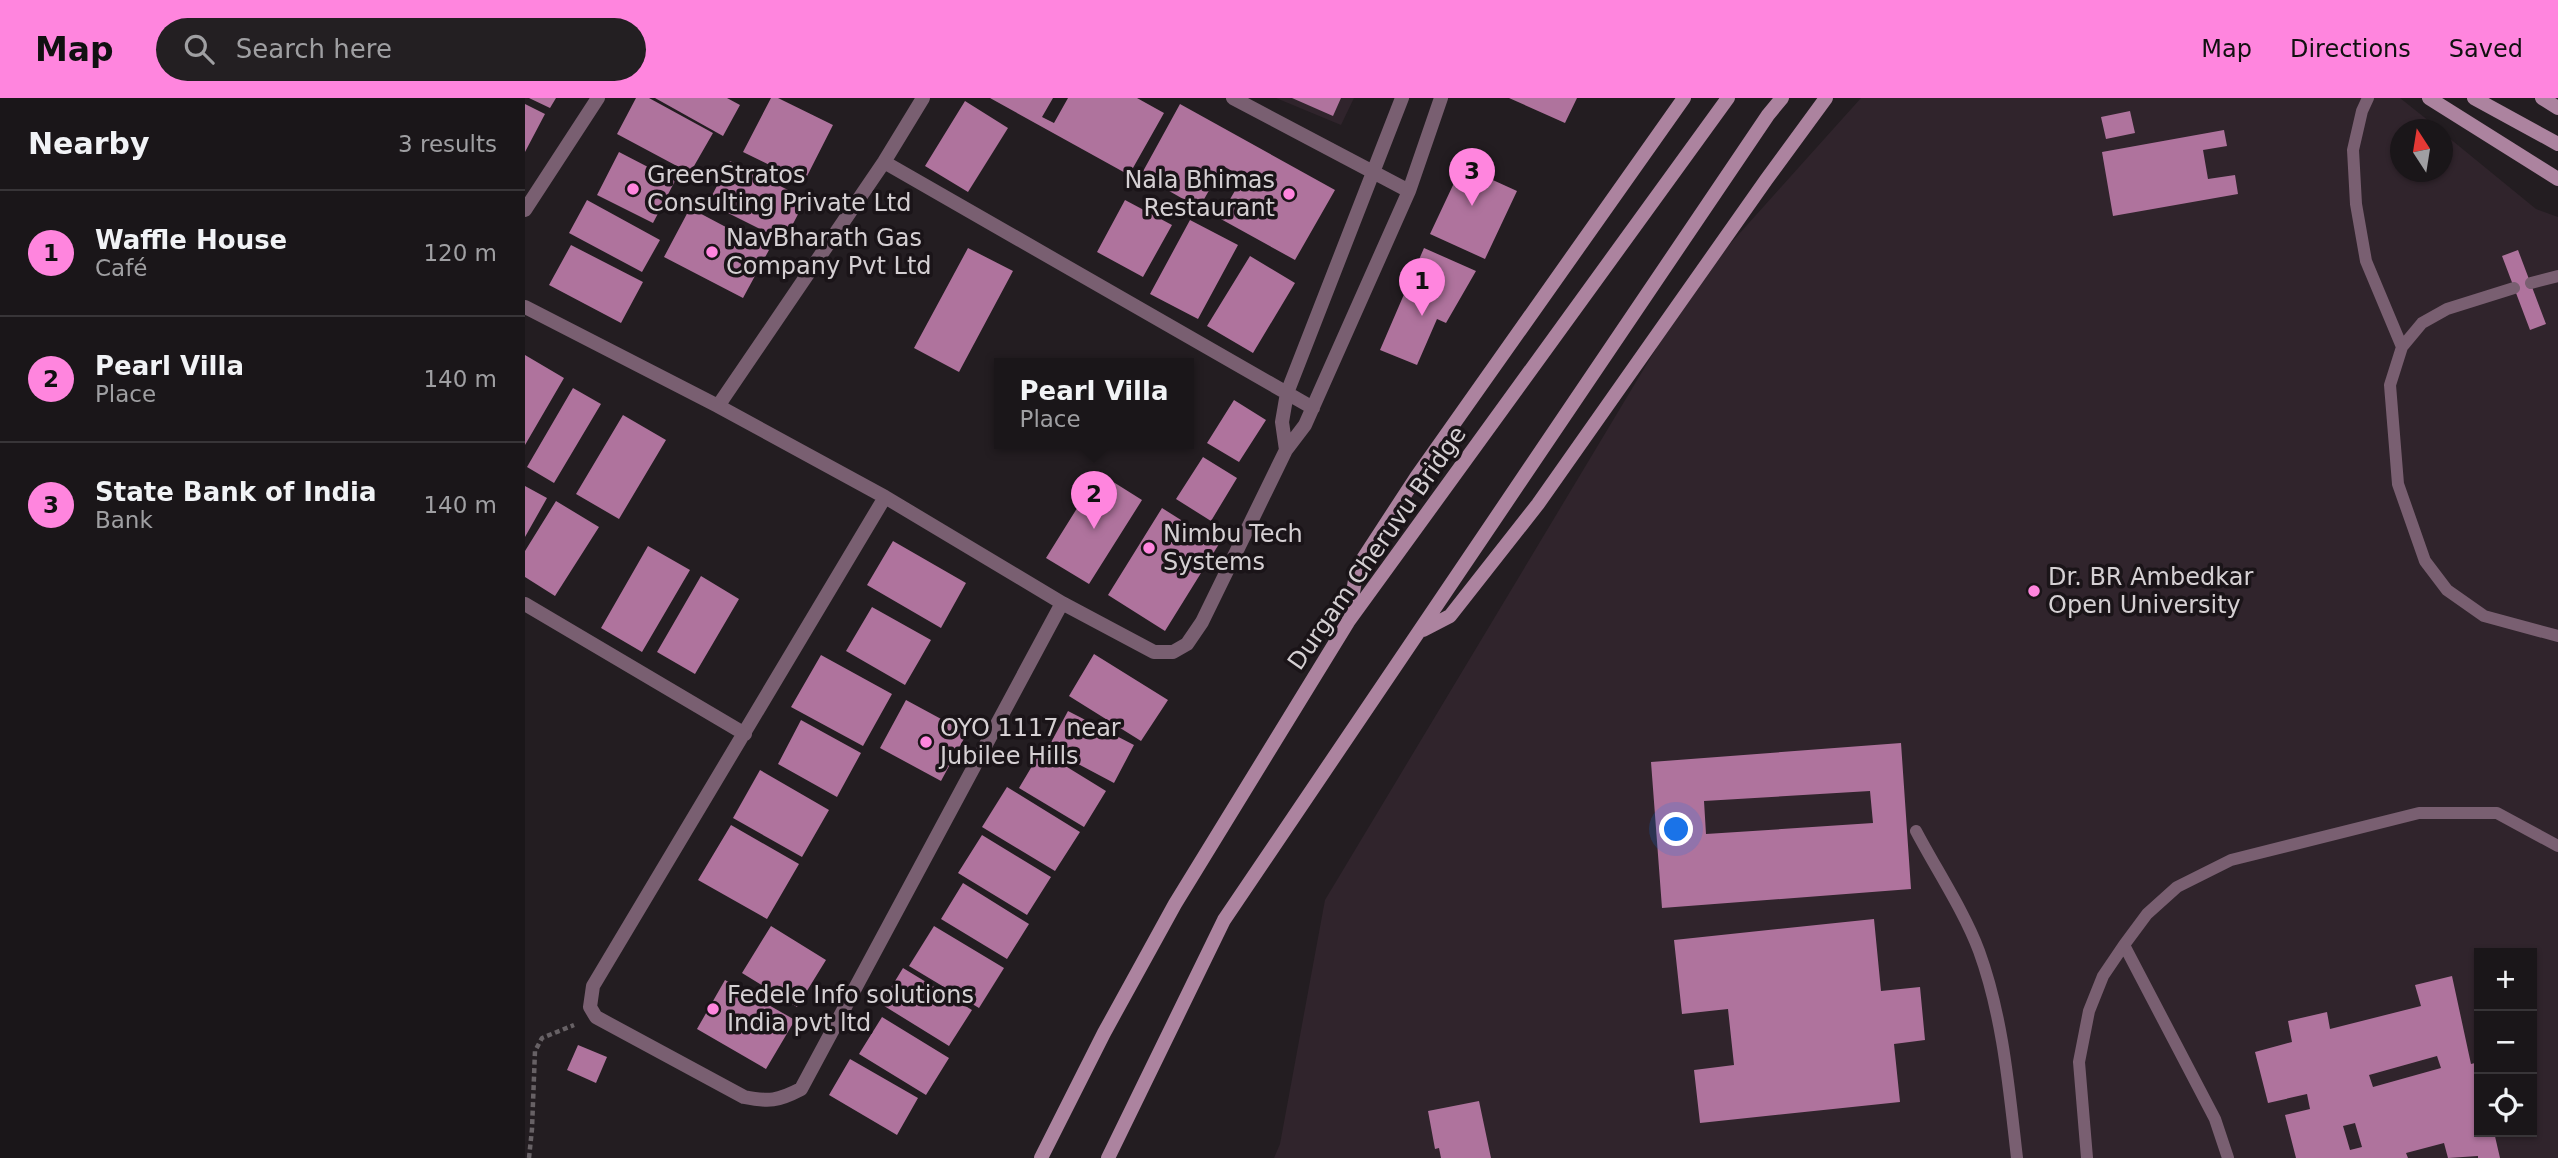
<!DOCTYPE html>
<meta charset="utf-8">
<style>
:root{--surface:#1a1619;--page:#231f22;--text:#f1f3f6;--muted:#9f9fa2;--line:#383538;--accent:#ff85de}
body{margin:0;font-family:"DejaVu Sans",sans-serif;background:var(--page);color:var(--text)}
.controls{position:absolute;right:21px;bottom:21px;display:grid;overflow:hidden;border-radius:0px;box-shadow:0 2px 5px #0004}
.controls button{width:63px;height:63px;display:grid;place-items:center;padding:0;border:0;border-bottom:2px solid var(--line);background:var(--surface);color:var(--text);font:35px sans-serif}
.compass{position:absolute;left:1865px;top:21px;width:63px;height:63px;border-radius:50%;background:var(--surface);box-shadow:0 2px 5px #0004;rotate:348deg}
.you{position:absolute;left:1152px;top:732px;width:24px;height:24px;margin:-18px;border:5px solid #fff;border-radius:50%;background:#1a73e8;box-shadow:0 0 0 10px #1a73e833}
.badge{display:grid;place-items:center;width:46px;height:46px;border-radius:50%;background:var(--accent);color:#111;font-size:23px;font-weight:700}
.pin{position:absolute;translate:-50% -58px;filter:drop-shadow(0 2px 4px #0008)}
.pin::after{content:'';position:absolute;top:37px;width:24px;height:21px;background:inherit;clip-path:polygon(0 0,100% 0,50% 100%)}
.popup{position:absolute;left:469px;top:260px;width:200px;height:91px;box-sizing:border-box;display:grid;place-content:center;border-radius:0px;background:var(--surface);filter:drop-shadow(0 2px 5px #0005);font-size:23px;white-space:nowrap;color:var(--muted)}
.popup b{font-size:26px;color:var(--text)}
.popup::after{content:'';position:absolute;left:50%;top:100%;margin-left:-14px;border:14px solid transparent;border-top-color:var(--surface)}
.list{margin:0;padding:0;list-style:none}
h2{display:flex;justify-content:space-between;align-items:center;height:91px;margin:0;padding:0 28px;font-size:30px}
h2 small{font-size:23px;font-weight:400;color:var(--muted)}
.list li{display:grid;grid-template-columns:46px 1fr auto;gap:21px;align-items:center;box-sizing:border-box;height:126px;padding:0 28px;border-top:2px solid var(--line)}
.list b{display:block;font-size:26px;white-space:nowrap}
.list p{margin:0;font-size:23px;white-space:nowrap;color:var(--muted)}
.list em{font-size:23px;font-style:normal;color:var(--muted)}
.icon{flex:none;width:38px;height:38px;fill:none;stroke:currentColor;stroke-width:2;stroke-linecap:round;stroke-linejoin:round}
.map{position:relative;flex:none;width:2033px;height:1060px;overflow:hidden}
header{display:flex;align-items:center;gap:42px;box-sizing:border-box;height:98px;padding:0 35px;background:var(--accent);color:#111}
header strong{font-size:33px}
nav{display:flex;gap:38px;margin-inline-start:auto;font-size:24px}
.search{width:490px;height:63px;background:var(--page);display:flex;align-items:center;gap:18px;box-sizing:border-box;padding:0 24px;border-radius:38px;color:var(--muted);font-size:26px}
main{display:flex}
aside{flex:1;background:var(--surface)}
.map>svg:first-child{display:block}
.built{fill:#30242c;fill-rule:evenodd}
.building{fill:#af739d;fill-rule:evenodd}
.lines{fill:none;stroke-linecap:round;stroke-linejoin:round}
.path{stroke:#676165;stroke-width:4.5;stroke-dasharray:5 3.5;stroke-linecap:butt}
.service{stroke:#795f71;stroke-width:12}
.minor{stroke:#795f71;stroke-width:14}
.secondary{stroke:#ac839f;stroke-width:14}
.poi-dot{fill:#ff85de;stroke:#1a1418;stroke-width:2.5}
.labels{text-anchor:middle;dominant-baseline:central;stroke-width:7;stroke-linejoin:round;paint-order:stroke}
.poi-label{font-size:24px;fill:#d5d0d3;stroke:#1a1418;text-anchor:start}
.street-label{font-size:24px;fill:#d5d0d3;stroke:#1a1418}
</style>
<header>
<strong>Map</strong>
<div class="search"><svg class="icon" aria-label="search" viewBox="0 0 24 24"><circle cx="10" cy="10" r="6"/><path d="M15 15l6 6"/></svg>Search here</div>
<nav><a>Map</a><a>Directions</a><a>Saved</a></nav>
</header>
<main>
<aside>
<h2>Nearby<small>3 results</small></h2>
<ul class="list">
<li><span class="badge">1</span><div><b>Waffle House</b><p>Café</p></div><em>120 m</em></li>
<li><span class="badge">2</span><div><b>Pearl Villa</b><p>Place</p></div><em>140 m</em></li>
<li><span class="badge">3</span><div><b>State Bank of India</b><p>Bank</p></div><em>140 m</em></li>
</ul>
</aside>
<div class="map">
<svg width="2033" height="1060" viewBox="0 0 2033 1060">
<rect width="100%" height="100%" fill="#231d21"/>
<path class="built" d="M751,0h78l-13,27z
M1336,0h539l39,31 -38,1v42h42v-39l93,76 22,8v941h-1284l6,-14 45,-244 371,-618zM1954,855h53v179h-53z"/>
<path class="building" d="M4,0h27l-6,10z
M111,0h13l64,35 -23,40 -73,-39z
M130,0h72l13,7 -17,31z
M246,0h7l55,27 -29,57 -61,-30z
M465,0h63l-11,19 12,6 14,-25h69l27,15 -35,62z
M767,0h49l-8,18z
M984,0h68l-12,25z
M440,3l43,27 -40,64 -43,-26z
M0,6l20,10 -20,38z
M655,6l155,86 -40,70 -76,-42 24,-41 -20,-11 -24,42 -58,-33z
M1605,13l5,22 -29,6 -5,-22z
M1699,32l3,16 -24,4 5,29 27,-4 3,19 -125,22 -11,-64z
M94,54l56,29 -22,42 -56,-28z
M205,63l76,38 -22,42 -76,-38z
M937,68l55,25 -32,68 -55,-25z
M62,102l73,40 -18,32 -73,-39z
M600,102l47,25 -29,52 -46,-25z
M165,110l79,42 -26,48 -79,-41z
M665,122l48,25 -40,74 -48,-25z
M46,147l72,37 -22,41 -72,-38z
M443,150l45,23 -54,101 -45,-24z
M899,150l52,23 -30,52 -9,-4 -20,46 -37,-15z
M1993,152l28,74 -16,6 -28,-74z
M725,158l45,27 -42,70 -46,-27z
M0,257l39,23 -39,67z
M48,290l28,16 -47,79 -27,-16z
M709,302l32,20 -27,42 -32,-19z
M98,317l43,25 -47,79 -43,-25z
M678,359l34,21 -26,43 -35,-22z
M574,375l43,27 -53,84 -43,-26z
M0,388l22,12 -22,39z
M31,403l43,26 -44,69 -30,-19v-26z
M637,410l57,36 -54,87 -57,-36z
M368,443l73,42 -25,45 -74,-43z
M123,448l42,24 -48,82 -41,-24z
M176,478l38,23 -44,75 -38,-22z
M347,509l59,33 -26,45 -59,-34z
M569,556l74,46 -27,41 -72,-45z
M296,557l71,39 -29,52 -72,-39z
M381,602l61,33 -26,48 -61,-33z
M543,613l66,34 -20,38 -66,-35z
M276,622l60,33 -24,44 -59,-33z
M1376,645l10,146 -249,19 -11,-146zM1345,693l3,32 -167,11 -2,-33z
M516,653l65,40 -22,36 -65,-39z
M235,672l69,40 -27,47 -69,-39z
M482,689l73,45 -25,39 -73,-44z
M206,727l68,39 -32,55 -69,-39z
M457,737l69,42 -24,38 -69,-42z
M438,785l66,41 -22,35 -66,-40z
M1349,821l7,72 39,-4 5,53 -31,4 6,58 -200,21 -6,-53 40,-5 -6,-56 -46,5 -8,-74z
M246,828l55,34 -29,47 -55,-34z
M409,828l70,42 -25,40 -70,-42z
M378,870l69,42 -23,36 -68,-42z
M1927,878l19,88 8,-2v70h15l6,26h-22v-2l-30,2 -4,-15 -38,10 2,5h-112l-11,-43 25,-6 -3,-15 -39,9 -13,-51 37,-10 -4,-21 39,-9 3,17 91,-23 -6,-21zM1912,958l4,12 -68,19 -4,-12zM1830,1025l7,24 -12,3 -7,-24z
M200,882l70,40 -29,49 -69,-40z
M357,919l67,41 -23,37 -67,-41z
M53,947l29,12 -11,26 -29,-13z
M325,961l68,39 -21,37 -68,-40z
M954,1003l12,57h-50l-2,-10 -4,1 -7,-38z"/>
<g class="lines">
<path class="path" d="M4,1060l3,-29 3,-78 7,-13 32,-13"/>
<path class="service" d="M1843,0l-6,13 -9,39 3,54 10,57 36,86
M2006,185l27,-7
M1989,190l-67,21 -25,14 -20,24 -12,38 8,99 27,77 22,29 37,26 74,20
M1391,733c20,38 48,80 63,120 24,66 30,138 38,207
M1599,847l91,174 13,39
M1562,1060l-8,-96 10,-51 14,-35 21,-31 23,-31 30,-27 54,-27 188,-47h78l61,33"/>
<path class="minor" d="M708,0l176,93
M359,64l429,246
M0,112l73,-112
M0,209l193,99 167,91 177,106 92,49h19l14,-8 15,-22 84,-172 19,-25 104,-234 32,-93
M193,308l166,-244 39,-64
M761,352l-4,-28 5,-29 115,-295
M360,399l-292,489 -3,21 6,10 148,80c25,5 34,4 57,-8l261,-486
M0,506l220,130"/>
<path class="secondary" d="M1904,0l129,81
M1949,0l84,46
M2017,0l16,10
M824,519l8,-49 60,-92 267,-378
M898,532l27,-14 88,-112 228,-324 60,-82
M516,1060l63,-125 71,-129 173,-282 380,-524
M583,1060l116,-238 544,-805 14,-17"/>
</g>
<g class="poi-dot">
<circle cx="108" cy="91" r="7"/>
<circle cx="764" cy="96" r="7"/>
<circle cx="187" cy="154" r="7"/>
<circle cx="624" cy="450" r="7"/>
<circle cx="1509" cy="493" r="7"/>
<circle cx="401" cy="644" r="7"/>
<circle cx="188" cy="911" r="7"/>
</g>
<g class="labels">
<g class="poi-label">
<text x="122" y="77">GreenStratos<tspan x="122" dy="28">Consulting Private Ltd</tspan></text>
<text x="750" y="82" text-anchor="end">Nala Bhimas<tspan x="750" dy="28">Restaurant</tspan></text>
<text x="201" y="140">NavBharath Gas<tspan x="201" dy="28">Company Pvt Ltd</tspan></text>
<text x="638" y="436">Nimbu Tech<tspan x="638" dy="28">Systems</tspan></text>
<text x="1523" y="479">Dr. BR Ambedkar<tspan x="1523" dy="28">Open University</tspan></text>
<text x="415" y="630">OYO 1117 near<tspan x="415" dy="28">Jubilee Hills</tspan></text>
<text x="202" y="897">Fedele Info solutions<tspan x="202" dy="28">India pvt ltd</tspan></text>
</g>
<g class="street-label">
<text transform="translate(852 450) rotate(-55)">Durgam Cheruvu Bridge</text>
</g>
</g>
</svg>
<div class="controls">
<button>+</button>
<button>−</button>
<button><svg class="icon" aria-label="locate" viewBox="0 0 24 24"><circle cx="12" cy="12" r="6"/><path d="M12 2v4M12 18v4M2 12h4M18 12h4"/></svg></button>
</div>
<svg class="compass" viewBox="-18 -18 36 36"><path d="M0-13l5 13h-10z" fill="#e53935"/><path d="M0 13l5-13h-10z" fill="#9f9fa2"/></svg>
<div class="you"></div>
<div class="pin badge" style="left:897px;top:218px">1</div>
<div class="pin badge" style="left:569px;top:431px">2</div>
<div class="popup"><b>Pearl Villa</b>Place</div>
<div class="pin badge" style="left:947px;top:108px">3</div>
</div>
</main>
